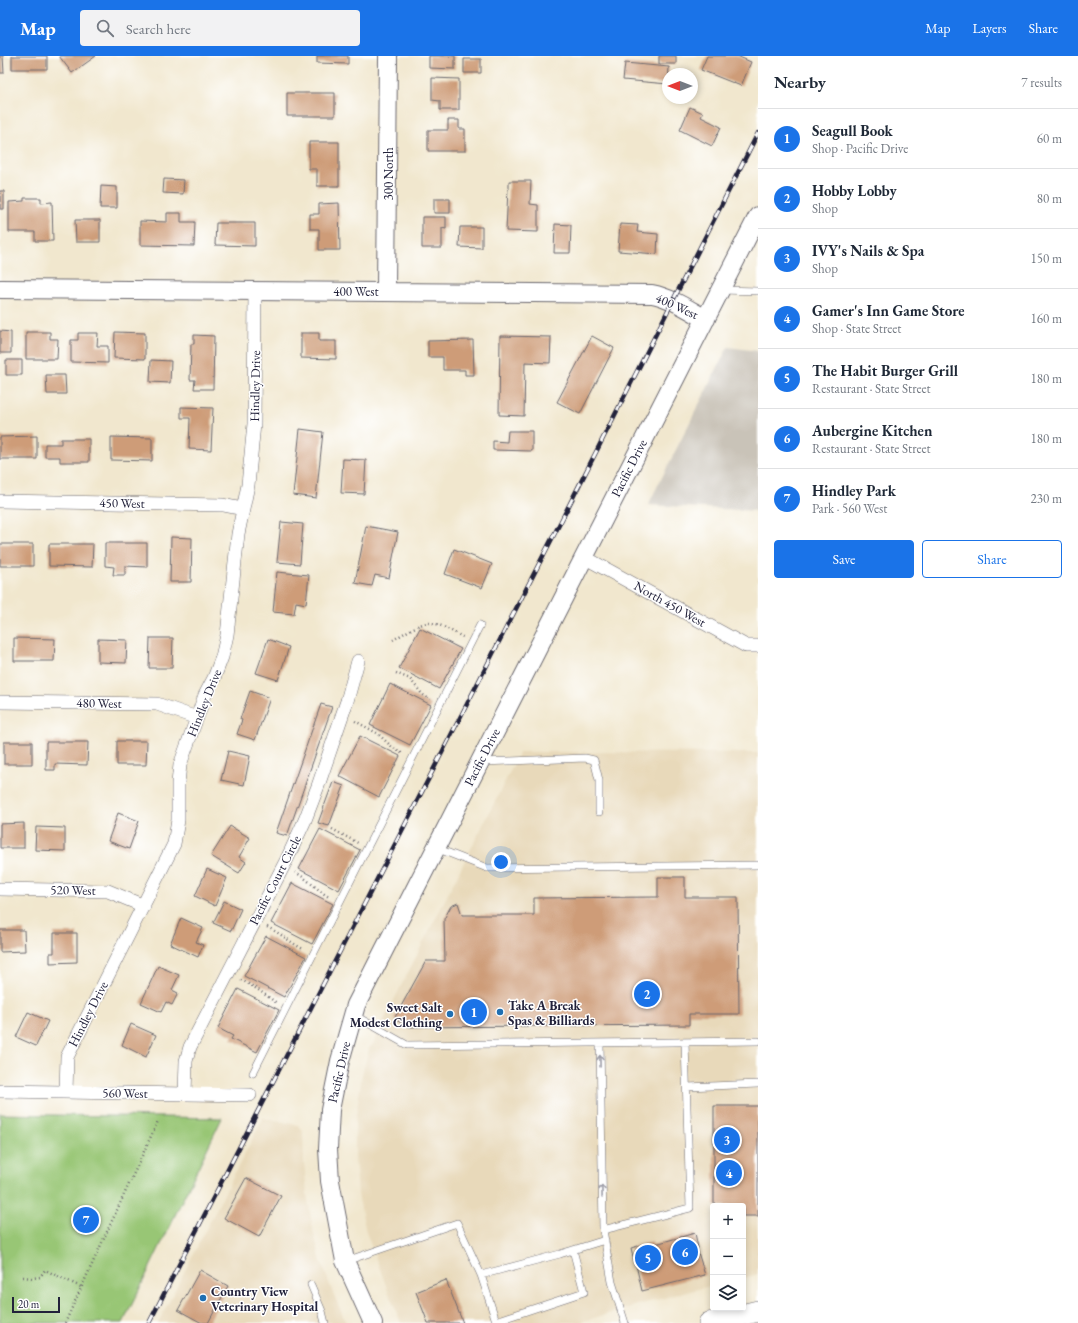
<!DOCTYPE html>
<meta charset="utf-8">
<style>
:root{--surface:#fff;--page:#f2f2f3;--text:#1f2937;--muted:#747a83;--line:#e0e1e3;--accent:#1a73e8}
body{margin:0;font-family:"EB Garamond",serif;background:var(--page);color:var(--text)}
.controls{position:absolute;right:12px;bottom:12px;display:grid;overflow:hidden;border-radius:4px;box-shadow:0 2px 6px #0003}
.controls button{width:36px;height:36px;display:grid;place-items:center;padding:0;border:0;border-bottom:1px solid var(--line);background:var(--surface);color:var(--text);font:20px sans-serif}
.compass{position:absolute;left:662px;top:12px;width:36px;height:36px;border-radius:50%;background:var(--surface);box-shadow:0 2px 6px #0003;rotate:270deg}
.scale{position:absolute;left:12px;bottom:10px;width:48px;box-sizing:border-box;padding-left:4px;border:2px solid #22223b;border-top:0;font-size:11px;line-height:14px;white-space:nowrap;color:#22223b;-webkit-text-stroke:3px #fff;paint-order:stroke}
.you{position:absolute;left:501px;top:806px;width:14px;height:14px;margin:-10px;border:3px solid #fff;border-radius:50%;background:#1a73e8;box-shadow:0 0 0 6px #1a73e833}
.badge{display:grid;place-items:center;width:26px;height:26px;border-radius:50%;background:var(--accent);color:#fff;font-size:13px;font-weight:700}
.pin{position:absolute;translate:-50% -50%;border:2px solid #fff;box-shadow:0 1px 4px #0006}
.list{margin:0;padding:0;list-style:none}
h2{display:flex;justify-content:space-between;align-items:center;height:52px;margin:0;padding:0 16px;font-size:17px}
h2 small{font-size:13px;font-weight:400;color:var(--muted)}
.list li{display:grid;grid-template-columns:26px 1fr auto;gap:12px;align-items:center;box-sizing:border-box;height:60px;padding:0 16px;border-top:1px solid var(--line)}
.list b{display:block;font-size:15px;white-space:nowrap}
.list p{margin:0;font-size:13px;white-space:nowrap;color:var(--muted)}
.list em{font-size:13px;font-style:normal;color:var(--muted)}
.actions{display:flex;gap:8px;padding:12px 16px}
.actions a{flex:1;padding:9px 0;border:1px solid var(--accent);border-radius:4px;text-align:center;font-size:14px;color:var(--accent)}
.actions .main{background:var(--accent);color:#fff}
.icon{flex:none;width:22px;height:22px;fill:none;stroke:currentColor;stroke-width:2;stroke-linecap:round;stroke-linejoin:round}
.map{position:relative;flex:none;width:758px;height:1267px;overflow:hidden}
header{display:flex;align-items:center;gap:24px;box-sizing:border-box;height:56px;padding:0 20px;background:var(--accent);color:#fff}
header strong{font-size:19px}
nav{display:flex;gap:22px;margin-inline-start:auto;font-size:14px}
.search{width:280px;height:36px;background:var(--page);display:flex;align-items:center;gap:10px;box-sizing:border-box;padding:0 14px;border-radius:4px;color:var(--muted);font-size:15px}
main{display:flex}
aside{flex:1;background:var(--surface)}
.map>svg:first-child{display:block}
.built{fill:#e8d9ba}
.industrial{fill:#c9c3b8}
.green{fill:#98c674;stroke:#5d7458}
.building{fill:#ce9c78}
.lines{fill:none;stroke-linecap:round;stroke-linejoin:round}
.lane-casing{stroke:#6a676e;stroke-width:8}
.street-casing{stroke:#6a676e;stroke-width:14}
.secondary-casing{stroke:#6a676e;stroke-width:20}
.primary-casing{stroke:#6a676e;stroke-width:22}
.path{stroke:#6a676e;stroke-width:2.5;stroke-dasharray:1 3;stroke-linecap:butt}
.lane{stroke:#fff;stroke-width:7}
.street{stroke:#fff;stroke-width:13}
.secondary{stroke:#fff;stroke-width:18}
.primary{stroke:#fff;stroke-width:21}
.rail-casing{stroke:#22223b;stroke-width:4.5}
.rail{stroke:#fff;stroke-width:3;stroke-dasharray:9;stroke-linecap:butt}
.oneway{stroke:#9c9ca7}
.poi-dot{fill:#1f6fb2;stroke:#fff;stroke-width:1.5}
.labels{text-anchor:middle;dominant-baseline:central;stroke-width:3;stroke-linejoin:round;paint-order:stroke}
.street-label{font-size:13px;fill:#22223b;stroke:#fff}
.poi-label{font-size:13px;font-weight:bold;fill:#22223b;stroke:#fff;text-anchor:start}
</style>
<header>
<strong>Map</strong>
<div class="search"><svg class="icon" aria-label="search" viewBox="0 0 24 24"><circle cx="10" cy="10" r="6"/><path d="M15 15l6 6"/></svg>Search here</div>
<nav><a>Map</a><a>Layers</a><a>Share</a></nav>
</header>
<main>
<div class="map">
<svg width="758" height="1267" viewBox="0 0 758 1267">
<rect width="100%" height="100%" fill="#fff"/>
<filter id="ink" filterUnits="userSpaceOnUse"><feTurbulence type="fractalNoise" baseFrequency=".025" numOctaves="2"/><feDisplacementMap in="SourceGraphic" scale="8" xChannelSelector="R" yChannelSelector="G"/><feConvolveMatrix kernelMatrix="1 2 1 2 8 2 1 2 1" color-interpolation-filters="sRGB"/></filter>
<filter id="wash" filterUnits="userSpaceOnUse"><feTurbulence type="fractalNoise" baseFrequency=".012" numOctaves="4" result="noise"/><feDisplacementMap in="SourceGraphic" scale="16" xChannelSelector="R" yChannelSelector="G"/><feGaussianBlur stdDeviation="0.9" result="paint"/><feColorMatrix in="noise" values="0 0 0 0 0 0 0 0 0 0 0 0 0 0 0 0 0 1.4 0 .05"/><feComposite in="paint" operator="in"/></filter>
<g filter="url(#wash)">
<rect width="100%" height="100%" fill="#f1e7ce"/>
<path class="built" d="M520,696l238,1v521l-15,4v-72h-30v79l-72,19 -64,19h-176l-11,-27 -24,-64 -8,-38 -3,-38v-33l7,-48 7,-27 4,-4 18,-38z
M263,1062l35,7 5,6 1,32 3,31 6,36 8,31 10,27 15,35h-188z"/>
<path class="industrial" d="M728,291l30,4v160l-110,-6z"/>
<path class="green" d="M0,1058l222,4 -99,205h-123z"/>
<g id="blocks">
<path class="building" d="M0,0h3l1,17h-4z
M12,0h35v13h-35z
M59,0h37l-24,17z
M317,0h31v8l-31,-1z
M429,0h26v13l-26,-1z
M659,0h17v8h-17z
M707,0h30l14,6 -10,24 -40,-16z
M464,3h17v14h-17z
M625,7l44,4 -1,17 -45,-4z
M432,22l27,1v31h-19v-9l-8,-1z
M287,37h48v23h-48z
M690,51l13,6 -2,4 20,10 -9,19 -32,-16z
M448,64h11v9h6v22h-37v-21h20z
M309,86h30v44h-22v-17h-8z
M164,123l20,1 -1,14 -20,-1z
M509,125h22l-1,23 8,1v27l-32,-1 2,-42h1z
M101,130l16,1v21h-17z
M0,135h4v18h-4z
M24,142h17v5l11,-1 1,39h-18v-9h-26v-30l15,-1z
M434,143h16v14h-16z
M339,147l1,47h-21v-21h-9v-15h9v-10z
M167,157h14v9h14l-1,24 -54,-1v-24l27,1z
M422,161h24v12l-4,-1v20h-20z
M75,164h25v22h-24z
M216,167h39v23l-40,-1z
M555,168l16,1 -1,28h-16z
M620,168l18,1 -1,7 21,2 -1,20 -39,-3z
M460,171h22v21l-23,-1z
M0,275l11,1v21h-11z
M26,276h24v7h8l-1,20h-31z
M115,276l30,1v26l-31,-1z
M78,277h20l-1,13h11v17l-37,-1v-22h7z
M301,277h18v8h17v18l-35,-1z
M194,279l20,1 -1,53h-19l1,-9h-5l1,-36h3z
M500,280l51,1 -1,26 -25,-1 -1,54 -25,-1z
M592,280l22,12 -34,66 -23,-12z
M473,284l1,35h-9v-5h-22v-13h-15v-16z
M6,304h16v15h-16z
M151,304l20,1 -1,22 -20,-1z
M46,319h19l1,19h-19z
M181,351l32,1 -2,42 -22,-1 1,-31h-9z
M300,373l23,3 -7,66 -23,-3z
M508,375h24v20l-39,-1v-9l14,1z
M37,380v23h-37v-22z
M111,381l41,1v23l-41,-1z
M61,383h28v23h-29v-5h-15v-13h16z
M343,403l23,1 -2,34 -23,-1z
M281,466l22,2 -3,40 -23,-2z
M366,470l32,6 -9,46 -14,-3 -3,11 -17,-3z
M171,481l21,1 -1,44h-21z
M105,487h42v24l-22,-1v9h-12l1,-8 -9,-1z
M0,488h33v22h-33z
M49,488h44l-1,23 -43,-1z
M454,493l38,15 -10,24 -37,-14z
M277,516l32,3 -3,29 -10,-2 -2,12 -21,-2z
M420,572l41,21 -22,40 -40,-21z
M14,582l41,1 -1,22h-40z
M150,582h23l-1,30h-23z
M98,583l29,1 -1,23 -28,-1z
M268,583l21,8 -11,33 -22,-7z
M390,628l41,21 -21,40 -40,-20z
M250,635l20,7 -15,42 -18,-6 5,-14 -2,-1z
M321,648l11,3 -45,129 -11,-3z
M360,680l40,20 -21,41 -40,-21z
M117,685h30l-1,24h-29z
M4,686h28v22h-28z
M46,686h42l-1,23 -32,-1v6h-9z
M228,695l22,5 -6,29 -23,-5z
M333,726l11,4 -15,40 -11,-3z
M118,757l21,8 -10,28 -21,-8z
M24,767v25h-24v-24z
M230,770l20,12 -11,19 7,5 -7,11 -28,-17z
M36,771l29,1v23l-30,-1z
M320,773l40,21 -21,40 -40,-21z
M207,813l20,9 -12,28 -20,-10z
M658,821h27v20h53l1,117h-50v11l-280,2 -15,-8 32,-58h19l-1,-42 7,-13 7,-3 4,12h72v-17l124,-1z
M292,827l41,21 -21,40 -41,-21z
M224,845l17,8 -10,22 -18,-8z
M181,862l22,10 -7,14 7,3 -5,12 -28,-13z
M0,874h24l1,21 -25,1z
M54,877h23v29l-27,1v-10h4z
M266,880l40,21 -22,40 -40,-21z
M158,910l21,9 -7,15 6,3 -6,12 -6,-3 -5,10 -20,-9z
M238,933l41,21 -22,42 -26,-13 2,-3 -15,-8z
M28,956l20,9 -12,25 -20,-9z
M131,968l25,11 -10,22 -24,-12z
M714,1050h44v110h-15v-10h-29z
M246,1122l35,18 -22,41 -35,-19z
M695,1177l3,15 -1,1 8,26 -63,16 -6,-26h-1l-4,-17 21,-6v3z
M200,1214l28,16 -20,37h-6l-24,-13z
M446,1224l17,43h-35l-12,-31z"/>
</g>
</g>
<g filter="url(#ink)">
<use href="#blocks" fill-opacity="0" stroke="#6a676e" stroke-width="1"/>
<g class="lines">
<g class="lane-casing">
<path id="lane" d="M721,234l37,1
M482,706l103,-4 9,2 5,20v32
M436,792l51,20 271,-3
M354,959l53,30 351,-4
M600,987l3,187 9,52 13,41
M253,1017l227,-448
M687,1031l71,-3
M603,1174l87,-22 -5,-166
M346,1205l111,-38 24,52 79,-21 45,-14
M481,1219l15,46 88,-29 -11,-42
M311,1229l11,26 3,12"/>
</g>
<g class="street-casing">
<path id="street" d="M0,445l223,4 20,4
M584,501l162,89h12
M0,646l157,2 40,14
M0,833l108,2 36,15
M0,1035l250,4
M66,1036l1,-35 107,-213 4,-24v-37l2,-18 25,-70 9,-17 8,-21 5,-22 11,-101 10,-49 6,-61 1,-133
M185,1038l1,-33 4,-14 97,-188 18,-39 13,-34 29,-85 11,-40"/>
</g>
<g class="secondary-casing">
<path id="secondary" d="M0,233l652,5c20,4 37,16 54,25
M386,235l2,-235
M373,1267l-28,-62 -15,-80 -2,-32 2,-39 10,-49 16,-56 402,-789"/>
</g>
<g class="primary-casing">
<path id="primary" d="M709,1267l49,-12"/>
</g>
<path class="path" d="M393,584c9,-5 27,-18 37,-17 10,0 24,10 33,14
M396,617l14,6 12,15 8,6
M355,665l22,12 15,14 11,7
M332,773l26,14
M295,816c13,7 22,18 34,25
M267,871c13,6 23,15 36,22
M241,924c13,6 24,15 36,23
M23,1221l9,1 8,-1 5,-7 36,17
M65,1267l93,-202"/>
<use href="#lane" class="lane"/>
<use href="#street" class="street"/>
<use href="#secondary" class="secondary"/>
<use href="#primary" class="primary"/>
<g class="rail-casing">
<path id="rail" d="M149,1267l410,-798 199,-392"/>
</g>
<use href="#rail" class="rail"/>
</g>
<defs><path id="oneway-shaft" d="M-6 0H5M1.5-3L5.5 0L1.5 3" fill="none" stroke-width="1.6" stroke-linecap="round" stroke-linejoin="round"/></defs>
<g class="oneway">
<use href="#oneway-shaft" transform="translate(600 1005) rotate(-91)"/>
<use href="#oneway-shaft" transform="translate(602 1135) rotate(-91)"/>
</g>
</g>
<g class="poi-dot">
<circle cx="500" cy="956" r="4"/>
<circle cx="450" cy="958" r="4"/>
<circle cx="203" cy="1242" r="4"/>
</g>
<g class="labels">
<g class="street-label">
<text transform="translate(388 118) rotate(-90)">300 North</text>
<text x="356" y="235">400 West</text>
<text transform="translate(677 250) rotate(24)">400 West</text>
<text transform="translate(255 330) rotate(-89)">Hindley Drive</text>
<text transform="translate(629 412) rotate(-63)">Pacific Drive</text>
<text transform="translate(122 447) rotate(1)">450 West</text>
<text transform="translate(670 548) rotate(29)">North 450 West</text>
<text transform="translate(99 647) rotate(1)">480 West</text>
<text transform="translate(204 647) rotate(-68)">Hindley Drive</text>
<text transform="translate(482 701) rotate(-63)">Pacific Drive</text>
<text transform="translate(275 824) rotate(-63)">Pacific Court Circle</text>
<text transform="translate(73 834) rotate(1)">520 West</text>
<text transform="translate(88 958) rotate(-63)">Hindley Drive</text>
<text transform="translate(339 1016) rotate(-77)">Pacific Drive</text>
<text transform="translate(125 1037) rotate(1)">560 West</text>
</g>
<g class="poi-label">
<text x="508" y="949">Take A Break<tspan x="508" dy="15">Spas &amp; Billiards</tspan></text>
<text x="442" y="951" text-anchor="end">Sweet Salt<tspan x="442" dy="15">Modest Clothing</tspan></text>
<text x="211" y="1235">Country View<tspan x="211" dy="15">Veterinary Hospital</tspan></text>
</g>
</g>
</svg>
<div class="controls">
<button>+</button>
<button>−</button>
<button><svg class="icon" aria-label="layers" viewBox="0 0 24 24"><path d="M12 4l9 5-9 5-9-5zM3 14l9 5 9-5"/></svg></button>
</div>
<svg class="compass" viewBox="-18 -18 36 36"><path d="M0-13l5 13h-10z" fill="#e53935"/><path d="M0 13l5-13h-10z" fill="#747a83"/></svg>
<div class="scale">20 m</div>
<div class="you"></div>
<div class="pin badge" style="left:474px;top:956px">1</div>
<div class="pin badge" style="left:647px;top:938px">2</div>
<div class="pin badge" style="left:727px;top:1084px">3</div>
<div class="pin badge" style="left:729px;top:1117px">4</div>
<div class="pin badge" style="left:648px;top:1202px">5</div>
<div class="pin badge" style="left:685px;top:1196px">6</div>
<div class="pin badge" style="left:86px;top:1164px">7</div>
</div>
<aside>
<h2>Nearby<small>7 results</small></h2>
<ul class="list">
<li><span class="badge">1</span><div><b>Seagull Book</b><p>Shop · Pacific Drive</p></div><em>60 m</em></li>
<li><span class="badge">2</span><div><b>Hobby Lobby</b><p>Shop</p></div><em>80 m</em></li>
<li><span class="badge">3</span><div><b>IVY's Nails &amp; Spa</b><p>Shop</p></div><em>150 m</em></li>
<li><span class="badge">4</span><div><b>Gamer's Inn Game Store</b><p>Shop · State Street</p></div><em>160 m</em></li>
<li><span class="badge">5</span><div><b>The Habit Burger Grill</b><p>Restaurant · State Street</p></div><em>180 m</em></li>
<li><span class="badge">6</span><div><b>Aubergine Kitchen</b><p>Restaurant · State Street</p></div><em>180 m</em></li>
<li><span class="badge">7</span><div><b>Hindley Park</b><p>Park · 560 West</p></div><em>230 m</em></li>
</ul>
<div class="actions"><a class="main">Save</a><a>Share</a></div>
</aside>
</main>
